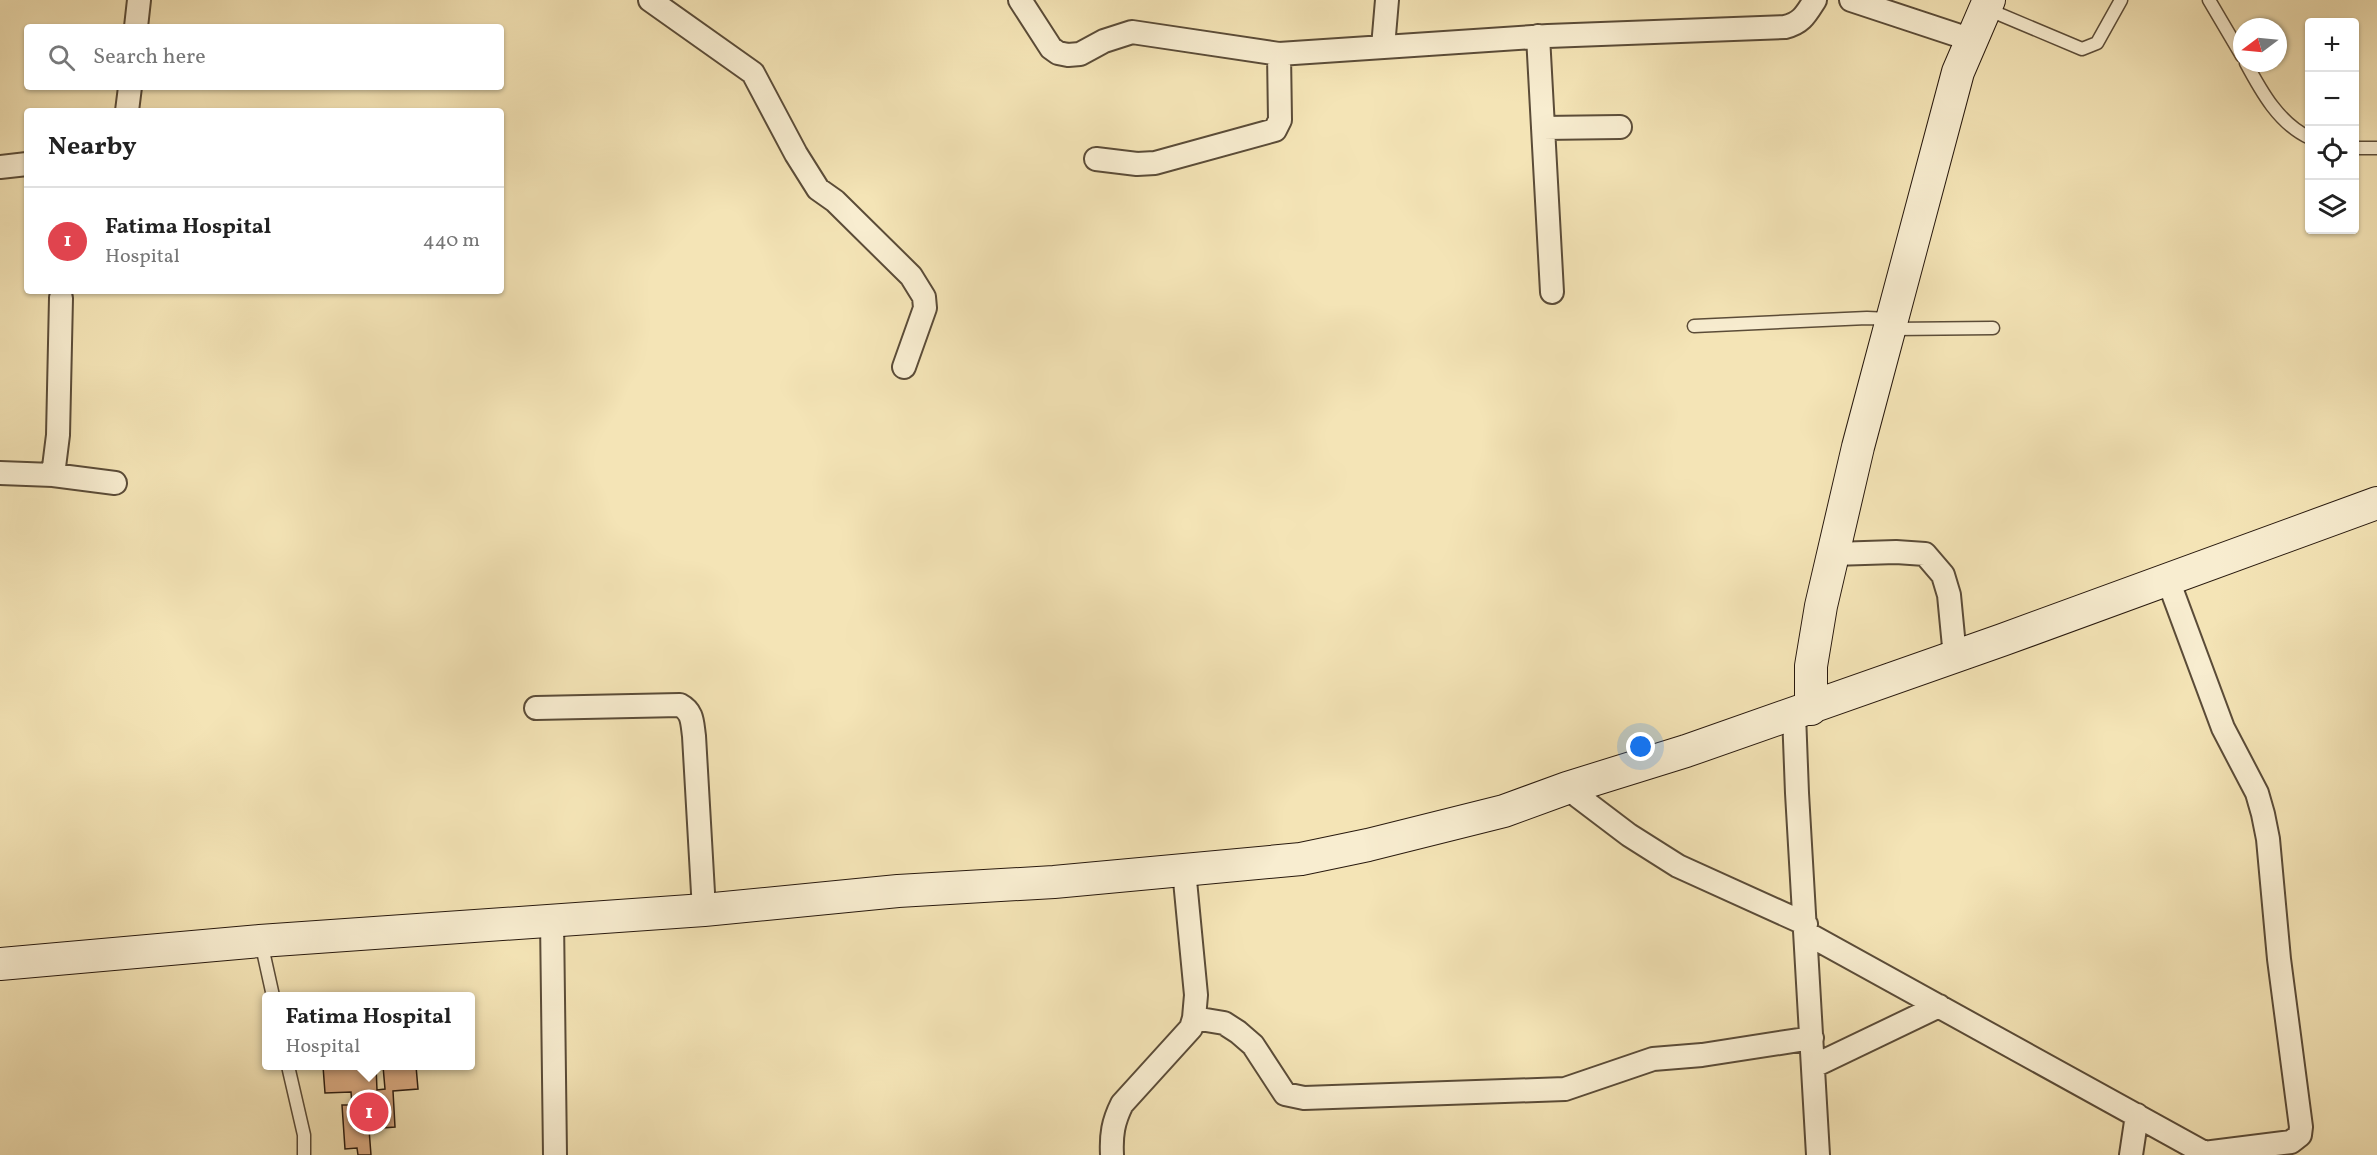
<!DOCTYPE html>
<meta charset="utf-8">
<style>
:root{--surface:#fff;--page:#f2f2f2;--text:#222;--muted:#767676;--line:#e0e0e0;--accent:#d93025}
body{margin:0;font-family:Vollkorn,serif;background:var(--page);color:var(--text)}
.controls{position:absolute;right:18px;top:18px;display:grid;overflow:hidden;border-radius:6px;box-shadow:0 2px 4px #0004}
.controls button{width:54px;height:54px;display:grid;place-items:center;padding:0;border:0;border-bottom:2px solid var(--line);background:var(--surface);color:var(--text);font:30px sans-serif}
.compass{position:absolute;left:2233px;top:18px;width:54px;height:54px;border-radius:50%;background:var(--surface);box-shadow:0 2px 4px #0004;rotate:254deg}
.you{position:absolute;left:1641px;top:747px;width:21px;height:21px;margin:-15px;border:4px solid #fff;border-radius:50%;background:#1a73e8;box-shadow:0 0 0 9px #1a73e833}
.badge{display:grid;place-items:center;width:39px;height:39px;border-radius:50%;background:var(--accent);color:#fff;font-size:20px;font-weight:700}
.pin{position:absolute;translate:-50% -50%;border:3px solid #fff;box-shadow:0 2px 6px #0006}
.popup{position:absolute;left:262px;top:992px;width:213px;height:78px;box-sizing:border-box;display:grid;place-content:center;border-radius:6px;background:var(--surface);filter:drop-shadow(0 2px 4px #0005);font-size:20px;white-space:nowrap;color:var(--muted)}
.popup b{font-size:22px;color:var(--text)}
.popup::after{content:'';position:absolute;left:50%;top:100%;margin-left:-12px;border:12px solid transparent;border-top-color:var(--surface)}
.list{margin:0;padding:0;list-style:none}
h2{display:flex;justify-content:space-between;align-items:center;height:78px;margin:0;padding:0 24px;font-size:26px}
h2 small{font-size:20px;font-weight:400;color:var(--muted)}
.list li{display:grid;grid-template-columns:39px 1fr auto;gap:18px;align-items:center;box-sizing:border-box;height:108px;padding:0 24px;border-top:2px solid var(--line)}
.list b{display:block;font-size:22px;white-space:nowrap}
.list p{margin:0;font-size:20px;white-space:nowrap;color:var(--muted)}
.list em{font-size:20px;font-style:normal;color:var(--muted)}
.icon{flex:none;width:33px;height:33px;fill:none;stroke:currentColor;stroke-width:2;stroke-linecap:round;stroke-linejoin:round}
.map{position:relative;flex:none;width:2377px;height:1155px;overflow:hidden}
.search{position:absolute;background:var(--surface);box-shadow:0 2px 4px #0004;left:24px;top:24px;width:480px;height:66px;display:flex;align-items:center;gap:15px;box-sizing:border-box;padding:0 21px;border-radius:6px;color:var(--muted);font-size:22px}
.panel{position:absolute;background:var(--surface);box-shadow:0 2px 4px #0004;left:24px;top:108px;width:480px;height:186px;border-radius:6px}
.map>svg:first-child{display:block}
.building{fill:#deae86;stroke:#28190e;stroke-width:1.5}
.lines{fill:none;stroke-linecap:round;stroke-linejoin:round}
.lane-casing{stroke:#5b4c38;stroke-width:15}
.street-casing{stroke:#5b4c38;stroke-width:26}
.secondary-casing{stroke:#28190e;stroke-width:34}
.lane{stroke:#f8edd0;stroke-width:12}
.street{stroke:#f8edd0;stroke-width:22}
.secondary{stroke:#f8edd0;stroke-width:32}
</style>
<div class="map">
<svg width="2377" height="1155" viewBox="0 0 2377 1155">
<rect width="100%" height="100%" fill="#f4e4b6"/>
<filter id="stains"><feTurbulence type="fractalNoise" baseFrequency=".00333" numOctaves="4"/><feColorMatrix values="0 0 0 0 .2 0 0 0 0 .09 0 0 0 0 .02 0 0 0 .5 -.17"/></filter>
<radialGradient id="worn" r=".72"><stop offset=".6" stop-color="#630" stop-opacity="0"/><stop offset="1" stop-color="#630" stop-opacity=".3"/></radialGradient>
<path class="building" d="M323,1066h53l1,24 8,-1 -2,-23h33l2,23 -25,2 2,36 -26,2 2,26h-13l-1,-7 -12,1 -3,-44h10l-1,-13 -26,1z"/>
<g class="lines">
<g class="lane-casing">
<path id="lane" d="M2209,0l33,56
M1987,9l95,40 15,-6 24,-43
M2246,63c15,28 33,61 64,75
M2354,148h23
M1694,326l173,-8 23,1
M1892,329l101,-1
M261,942l12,54
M288,1066l16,69v20"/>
</g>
<g class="street-casing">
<path id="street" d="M650,0l103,73 43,81 22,35 17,12 76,75 13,21 1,11 -21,59
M1020,0l31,48 7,5 10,2 12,-1 24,-13 28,-9 147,22
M1851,0l121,40
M136,27l3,-27
M1538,36l14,256
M1383,47l4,-47
M127,111l3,-24
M1543,128l77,-1
M1096,159l41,5 18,-1 120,-33 5,-10 -1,-66 269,-18 237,-9c17,-4 21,-13 30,-27
M0,167l27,-3
M0,473l53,2 62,8
M53,475l5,-40 3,-137
M1833,554l63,-2 29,2 18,21 6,20 6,62
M2168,580l55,148 34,65 6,21 5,25 11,120 22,168 -1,8 -9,7 -87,11
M536,708l144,-3c13,7 12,17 14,31l10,174
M1794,714l3,79 21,362
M1567,788l62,47 49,31 128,58
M552,920l3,235
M1806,933l402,222
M1194,1018l30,5 14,9 15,13 32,49 19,4 261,-9 88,-30 49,-4 110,-17
M1814,1066l125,-60
M1112,1155c-1,-20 1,-33 10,-51l69,-76 3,-10 2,-23 -12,-125
M2131,1155l6,-40"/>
</g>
<g class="secondary-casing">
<path id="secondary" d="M1811,709v-43l10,-60 37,-159 100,-375 31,-72
M0,964l260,-23 444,-31 194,-19 156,-9 247,-23 67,-14 136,-34 63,-23 119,-37 316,-111 375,-137"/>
</g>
<use href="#lane" class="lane"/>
<use href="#street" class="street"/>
<use href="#secondary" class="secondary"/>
</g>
<rect width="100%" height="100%" filter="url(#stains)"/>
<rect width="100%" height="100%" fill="url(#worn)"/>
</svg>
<div class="controls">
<button>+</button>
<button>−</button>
<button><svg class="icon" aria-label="locate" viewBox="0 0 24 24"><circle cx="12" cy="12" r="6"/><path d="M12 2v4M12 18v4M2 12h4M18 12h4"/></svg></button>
<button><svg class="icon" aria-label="layers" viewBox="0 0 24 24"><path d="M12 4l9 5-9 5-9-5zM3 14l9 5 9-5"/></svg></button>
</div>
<svg class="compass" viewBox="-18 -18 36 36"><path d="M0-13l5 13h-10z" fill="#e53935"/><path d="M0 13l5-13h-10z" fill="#767676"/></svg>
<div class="you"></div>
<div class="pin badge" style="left:369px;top:1112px;background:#e0444e">1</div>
<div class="popup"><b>Fatima Hospital</b>Hospital</div>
<div class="search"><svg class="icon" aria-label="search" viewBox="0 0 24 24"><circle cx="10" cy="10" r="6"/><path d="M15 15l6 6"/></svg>Search here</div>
<section class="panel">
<h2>Nearby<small></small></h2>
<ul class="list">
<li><span class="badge" style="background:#e0444e">1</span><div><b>Fatima Hospital</b><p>Hospital</p></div><em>440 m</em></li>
</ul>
</section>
</div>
